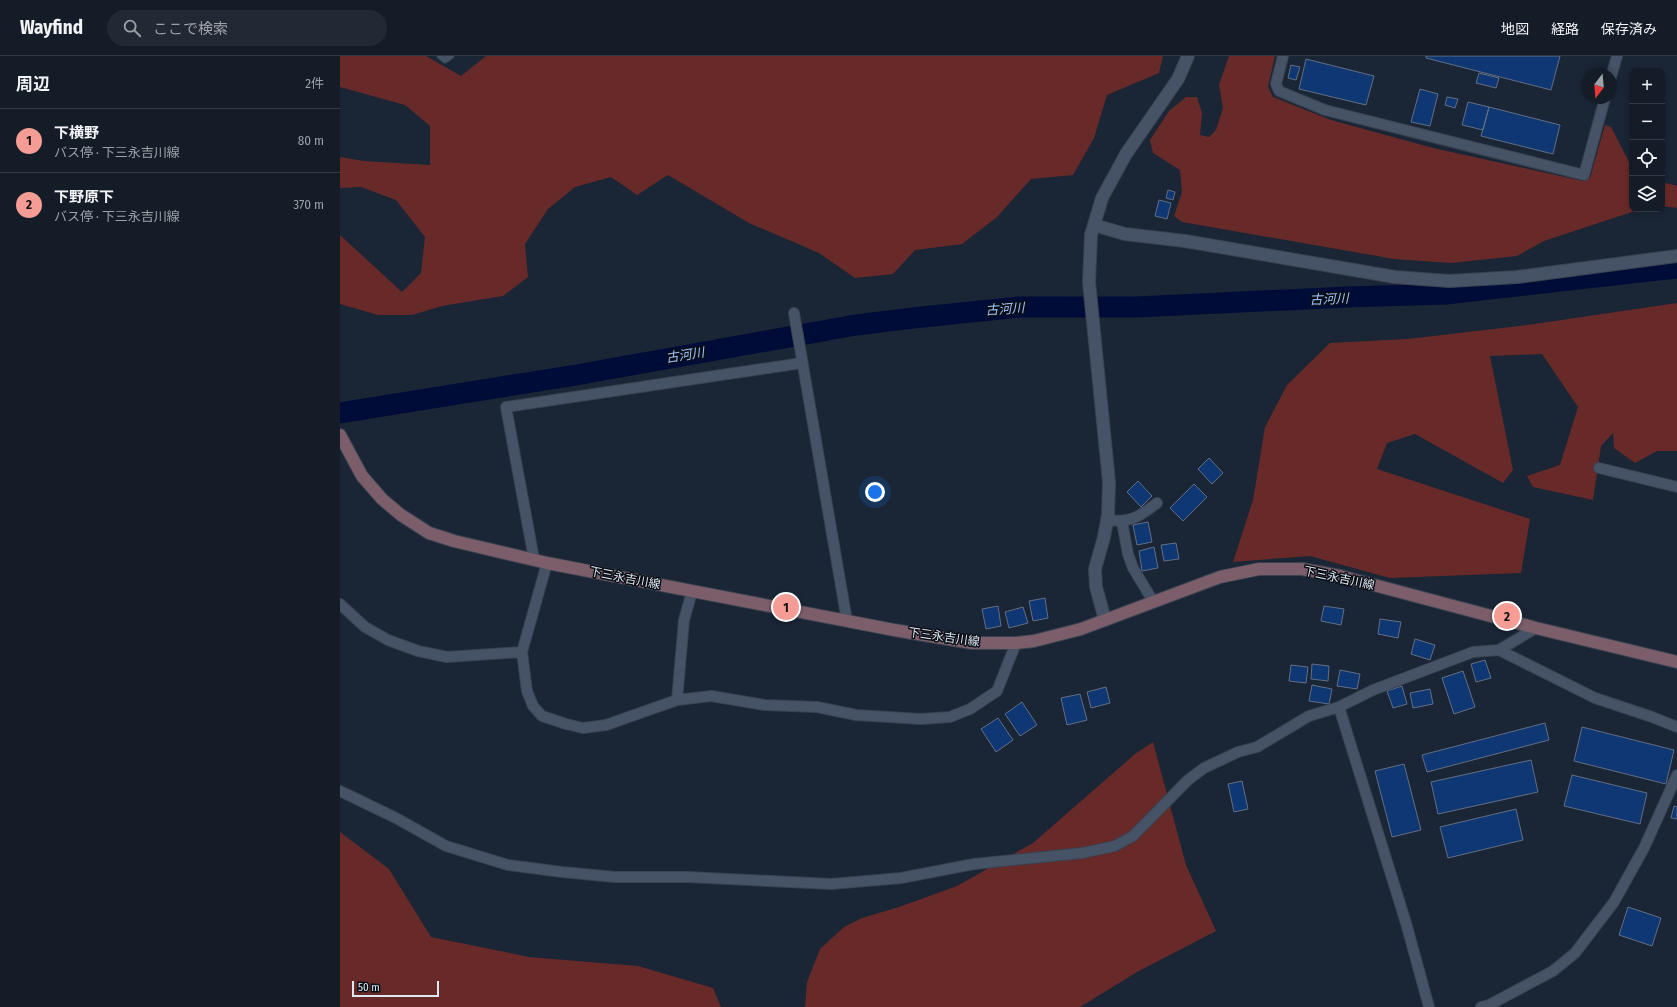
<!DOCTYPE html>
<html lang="ja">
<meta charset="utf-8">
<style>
:root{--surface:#141c28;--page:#212934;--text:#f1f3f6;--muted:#9da1a8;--line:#333a45;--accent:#f59c95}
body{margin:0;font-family:"Fira Sans Condensed","Noto Sans JP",sans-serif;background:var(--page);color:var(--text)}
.controls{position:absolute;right:12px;top:12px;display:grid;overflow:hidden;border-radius:8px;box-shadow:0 2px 6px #0003}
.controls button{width:36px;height:36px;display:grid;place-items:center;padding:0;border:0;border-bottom:1px solid var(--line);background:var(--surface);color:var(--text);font:20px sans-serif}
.compass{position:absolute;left:1241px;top:12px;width:36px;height:36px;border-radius:50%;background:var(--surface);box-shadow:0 2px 6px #0003;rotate:196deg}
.scale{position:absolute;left:12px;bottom:10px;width:87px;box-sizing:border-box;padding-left:4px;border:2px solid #dee6f1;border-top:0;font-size:11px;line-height:14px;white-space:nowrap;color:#dee6f1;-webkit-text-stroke:3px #090e15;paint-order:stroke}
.you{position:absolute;left:535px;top:436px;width:14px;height:14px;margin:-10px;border:3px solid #fff;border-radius:50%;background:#1a73e8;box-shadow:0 0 0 6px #1a73e833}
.badge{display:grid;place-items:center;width:26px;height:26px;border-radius:50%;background:var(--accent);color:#111;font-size:13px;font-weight:700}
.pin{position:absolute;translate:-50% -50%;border:2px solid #fff;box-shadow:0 1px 4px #0006}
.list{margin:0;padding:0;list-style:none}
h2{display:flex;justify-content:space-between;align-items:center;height:52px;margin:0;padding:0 16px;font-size:17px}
h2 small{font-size:13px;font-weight:400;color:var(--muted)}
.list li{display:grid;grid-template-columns:26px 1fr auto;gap:12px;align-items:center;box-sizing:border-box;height:64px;padding:0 16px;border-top:1px solid var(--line)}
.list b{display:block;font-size:15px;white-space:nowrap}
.list p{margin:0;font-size:13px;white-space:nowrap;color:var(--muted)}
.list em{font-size:13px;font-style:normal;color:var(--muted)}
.icon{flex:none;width:22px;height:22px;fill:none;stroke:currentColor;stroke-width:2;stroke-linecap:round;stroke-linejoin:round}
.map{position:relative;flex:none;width:1337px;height:951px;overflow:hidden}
header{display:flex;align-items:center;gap:24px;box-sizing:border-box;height:56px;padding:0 20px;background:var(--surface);border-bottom:1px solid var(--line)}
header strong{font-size:19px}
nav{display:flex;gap:22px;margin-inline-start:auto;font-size:14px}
.search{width:280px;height:36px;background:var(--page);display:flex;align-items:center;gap:10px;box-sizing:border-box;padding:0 14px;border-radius:22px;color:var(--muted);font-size:15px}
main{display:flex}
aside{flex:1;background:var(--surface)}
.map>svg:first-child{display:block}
.green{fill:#682a28}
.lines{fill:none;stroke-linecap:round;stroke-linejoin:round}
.river{stroke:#000c38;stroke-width:21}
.building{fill:#0e3773;stroke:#626f83}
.service-casing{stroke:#394250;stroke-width:7}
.minor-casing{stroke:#394250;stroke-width:12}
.tertiary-casing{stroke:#394250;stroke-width:14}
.secondary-casing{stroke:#394250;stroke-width:14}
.service{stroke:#465366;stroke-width:5}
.minor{stroke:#465366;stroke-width:10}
.tertiary{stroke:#465366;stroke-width:12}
.secondary{stroke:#7c5e6a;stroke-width:12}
.labels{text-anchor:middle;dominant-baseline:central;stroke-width:3;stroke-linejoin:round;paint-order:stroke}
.street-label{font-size:12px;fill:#dee6f1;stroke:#090e15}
.water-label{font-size:13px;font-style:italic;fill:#a0c3f9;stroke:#090e15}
</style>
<header>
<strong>Wayfind</strong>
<div class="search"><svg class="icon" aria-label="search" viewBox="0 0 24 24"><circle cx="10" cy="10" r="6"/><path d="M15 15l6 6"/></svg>ここで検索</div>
<nav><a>地図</a><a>経路</a><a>保存済み</a></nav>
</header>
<main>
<aside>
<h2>周辺<small>2件</small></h2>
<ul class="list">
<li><span class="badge">1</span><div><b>下横野</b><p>バス停 · 下三永吉川線</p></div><em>80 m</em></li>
<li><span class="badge">2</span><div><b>下野原下</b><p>バス停 · 下三永吉川線</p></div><em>370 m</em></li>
</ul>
</aside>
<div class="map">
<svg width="1337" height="951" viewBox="0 0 1337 951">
<rect width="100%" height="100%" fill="#1a2536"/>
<path class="green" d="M0,0h86l35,20 25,-20h677l-4,17 -52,22 -13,43 -21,37 -42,4 -34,38 -35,27 -47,6 -22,24 -38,4 -36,-25 -70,-30 -81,-48 -31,20 -26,-18 -36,10 -27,22 -23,35 3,33 -25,19 -61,10 -30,9h-34l-38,-11v-69l62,57 19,-19 4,-36 -29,-37 -35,-13 -21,1v-31l24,4 66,4v-39l-25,-21 -65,-18z
M889,0h46l-7,31 5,10 58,23 102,28 150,33 7,-3 15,-53 6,2 18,35 3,2v45h9l-97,32 -27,15 -66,7 -57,-4 -212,-37 -8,-6 8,-24 -2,-22 -27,-17 -3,-13 19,-29 17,-14h11l5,16 -2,22 9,2 7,-7 7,-22 -4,-23z
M1322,126l15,4v22l-15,-2z
M1337,247v148h-20l-22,12 -21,-15 -1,-15 -12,13 -8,54 -60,-13 -6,-11 33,-11 18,-58 -36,-53 -52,2 23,114 -10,13 -88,-49 -28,9 -10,26 153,50 -9,54 -131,5 -80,-22 -77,6 20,-62 12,-73 22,-42 43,-42 77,-4 113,-13z
M813,686l33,123 30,66 -79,41 -57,35h-275l2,-25 13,-33 24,-22 18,-9 37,-11 58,-21 76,-43 102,-89z
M0,776l49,37 42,68 98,20 109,9 75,22 8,19h-381z"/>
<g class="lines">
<path class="river" d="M0,357l236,-38 280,-50 57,-7 106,-11h117l211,-10 99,-3 231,-26"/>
</g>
<path class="building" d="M1086,0h134l-9,34 -125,-32z
M966,3l68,17 -8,29 -67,-16z
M951,9l9,2 -4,13 -8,-2z
M1139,17l20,5 -3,10 -20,-5z
M1080,33l18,5 -8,32 -19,-4z
M1107,41l11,2 -3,9 -10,-3z
M1128,46l21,5 -6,23 -21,-5z
M1149,51l71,18 -7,29 -72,-18z
M828,134l7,2 -2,8 -7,-2z
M819,144l12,3 -4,16 -12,-3z
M869,402l14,15 -11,11 -14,-15z
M798,425l14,15 -11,11 -14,-15z
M854,428l13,13 -24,24 -13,-13z
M808,466l4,20 -15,3 -4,-20z
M836,487l3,16 -15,2 -3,-16z
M814,491l4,21 -16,3 -3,-20z
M705,542l3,20 -15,3 -4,-20z
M658,550l3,20 -15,3 -4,-20z
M984,550l20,3 -3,16 -20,-4z
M683,551l5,16 -19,5 -4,-16z
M1040,563l21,3 -3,16 -20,-4z
M1075,583l20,6 -5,15 -19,-6z
M1145,604l6,18 -15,4 -5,-18z
M972,608l17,2 -1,15 -17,-2z
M951,609l17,2 -2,16 -17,-2z
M1000,614l20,4 -3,15 -20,-3z
M1123,615l12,36 -21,7 -12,-36z
M972,629l20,4 -3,15 -20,-3z
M1062,630l5,18 -14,4 -6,-17z
M766,631l4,16 -19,5 -4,-16z
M1090,633l3,15 -20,4 -3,-15z
M740,638l7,26 -20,5 -6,-27z
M682,646l15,23 -17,11 -15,-22z
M658,662l15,22 -17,12 -15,-23z
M1205,667l4,17 -122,32 -5,-17z
M1242,671l92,23 -8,34 -92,-23z
M1191,704l7,32 -100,22 -7,-32z
M1064,708l17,66 -29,7 -17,-66z
M1232,719l75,18 -7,31 -76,-18z
M902,725l6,28 -14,3 -6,-28z
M1334,750l3,1v12l-6,-1z
M1176,753l7,31 -75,18 -8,-31z
M1288,851l33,11 -9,28 -33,-11z"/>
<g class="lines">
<g class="service-casing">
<path id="service" d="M100,0l5,4 6,-4"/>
</g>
<g class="minor-casing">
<path id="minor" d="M943,0l-7,28 3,7 46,19 259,65 21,-77
M1271,21l6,-21
M454,257l53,308
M1259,412l78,19
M767,464c24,3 32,-3 50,-17
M782,466l6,32 5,14 20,33
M194,503l-28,-152 296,-44
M207,507l-25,89 5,39 6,15 9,10 24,8 17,4 23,-3 71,-25 34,-4 54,9 52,2 39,8 65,4 29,-2 20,-8 27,-18 19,-48
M0,548l25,23 23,13 30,11 29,6 75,-5
M1159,594l96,48 57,19 25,10
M337,644l7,-80 8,-28
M999,651l67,216 23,84
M0,735l56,27 50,28 62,19 54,7 53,5h73l143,7 70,-6 73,-14 108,-11 33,-7 18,-10 55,-56 16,-12 34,-16 19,-5 52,-31 30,-9 34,-17 100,-38 26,-2 37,-22
M1141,951l8,-2 64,-34 22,-18 39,-51 30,-54 33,-73"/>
</g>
<g class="tertiary-casing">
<path id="tertiary" d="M754,169l31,9 60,7 210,36 54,4 68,-4 160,-21
M765,564l-9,-33 -1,-18 9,-32 4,-22 1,-33 -20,-200 2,-47 11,-37 24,-44 52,-75 10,-23"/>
</g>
<g class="secondary-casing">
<path id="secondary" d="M0,379l22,41 20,23 19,16 28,18 25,8 93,22 347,67 78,13h44l18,-2 47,-12 139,-52 39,-8h43l38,7 196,52 141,34"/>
</g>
<use href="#service" class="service"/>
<use href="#minor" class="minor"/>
<use href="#tertiary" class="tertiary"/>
<use href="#secondary" class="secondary"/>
</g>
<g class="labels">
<g class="street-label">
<text transform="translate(285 522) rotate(11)">下三永吉川線</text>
<text transform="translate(999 522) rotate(12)">下三永吉川線</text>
<text transform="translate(604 581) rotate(8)">下三永吉川線</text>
</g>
<g class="water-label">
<text transform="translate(989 243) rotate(-2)">古河川</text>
<text transform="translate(665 253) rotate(-4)">古河川</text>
<text transform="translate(345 299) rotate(-9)">古河川</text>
</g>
</g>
</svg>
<div class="controls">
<button>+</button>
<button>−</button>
<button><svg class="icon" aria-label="locate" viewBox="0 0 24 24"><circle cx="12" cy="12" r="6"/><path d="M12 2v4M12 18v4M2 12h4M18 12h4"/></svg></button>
<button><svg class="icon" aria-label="layers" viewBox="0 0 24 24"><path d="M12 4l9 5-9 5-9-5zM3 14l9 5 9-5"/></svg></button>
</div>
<svg class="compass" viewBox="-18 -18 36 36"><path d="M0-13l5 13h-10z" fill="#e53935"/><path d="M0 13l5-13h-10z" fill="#9da1a8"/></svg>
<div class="scale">50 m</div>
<div class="you"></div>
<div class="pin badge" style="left:446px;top:551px">1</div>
<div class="pin badge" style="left:1167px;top:560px">2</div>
</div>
</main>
